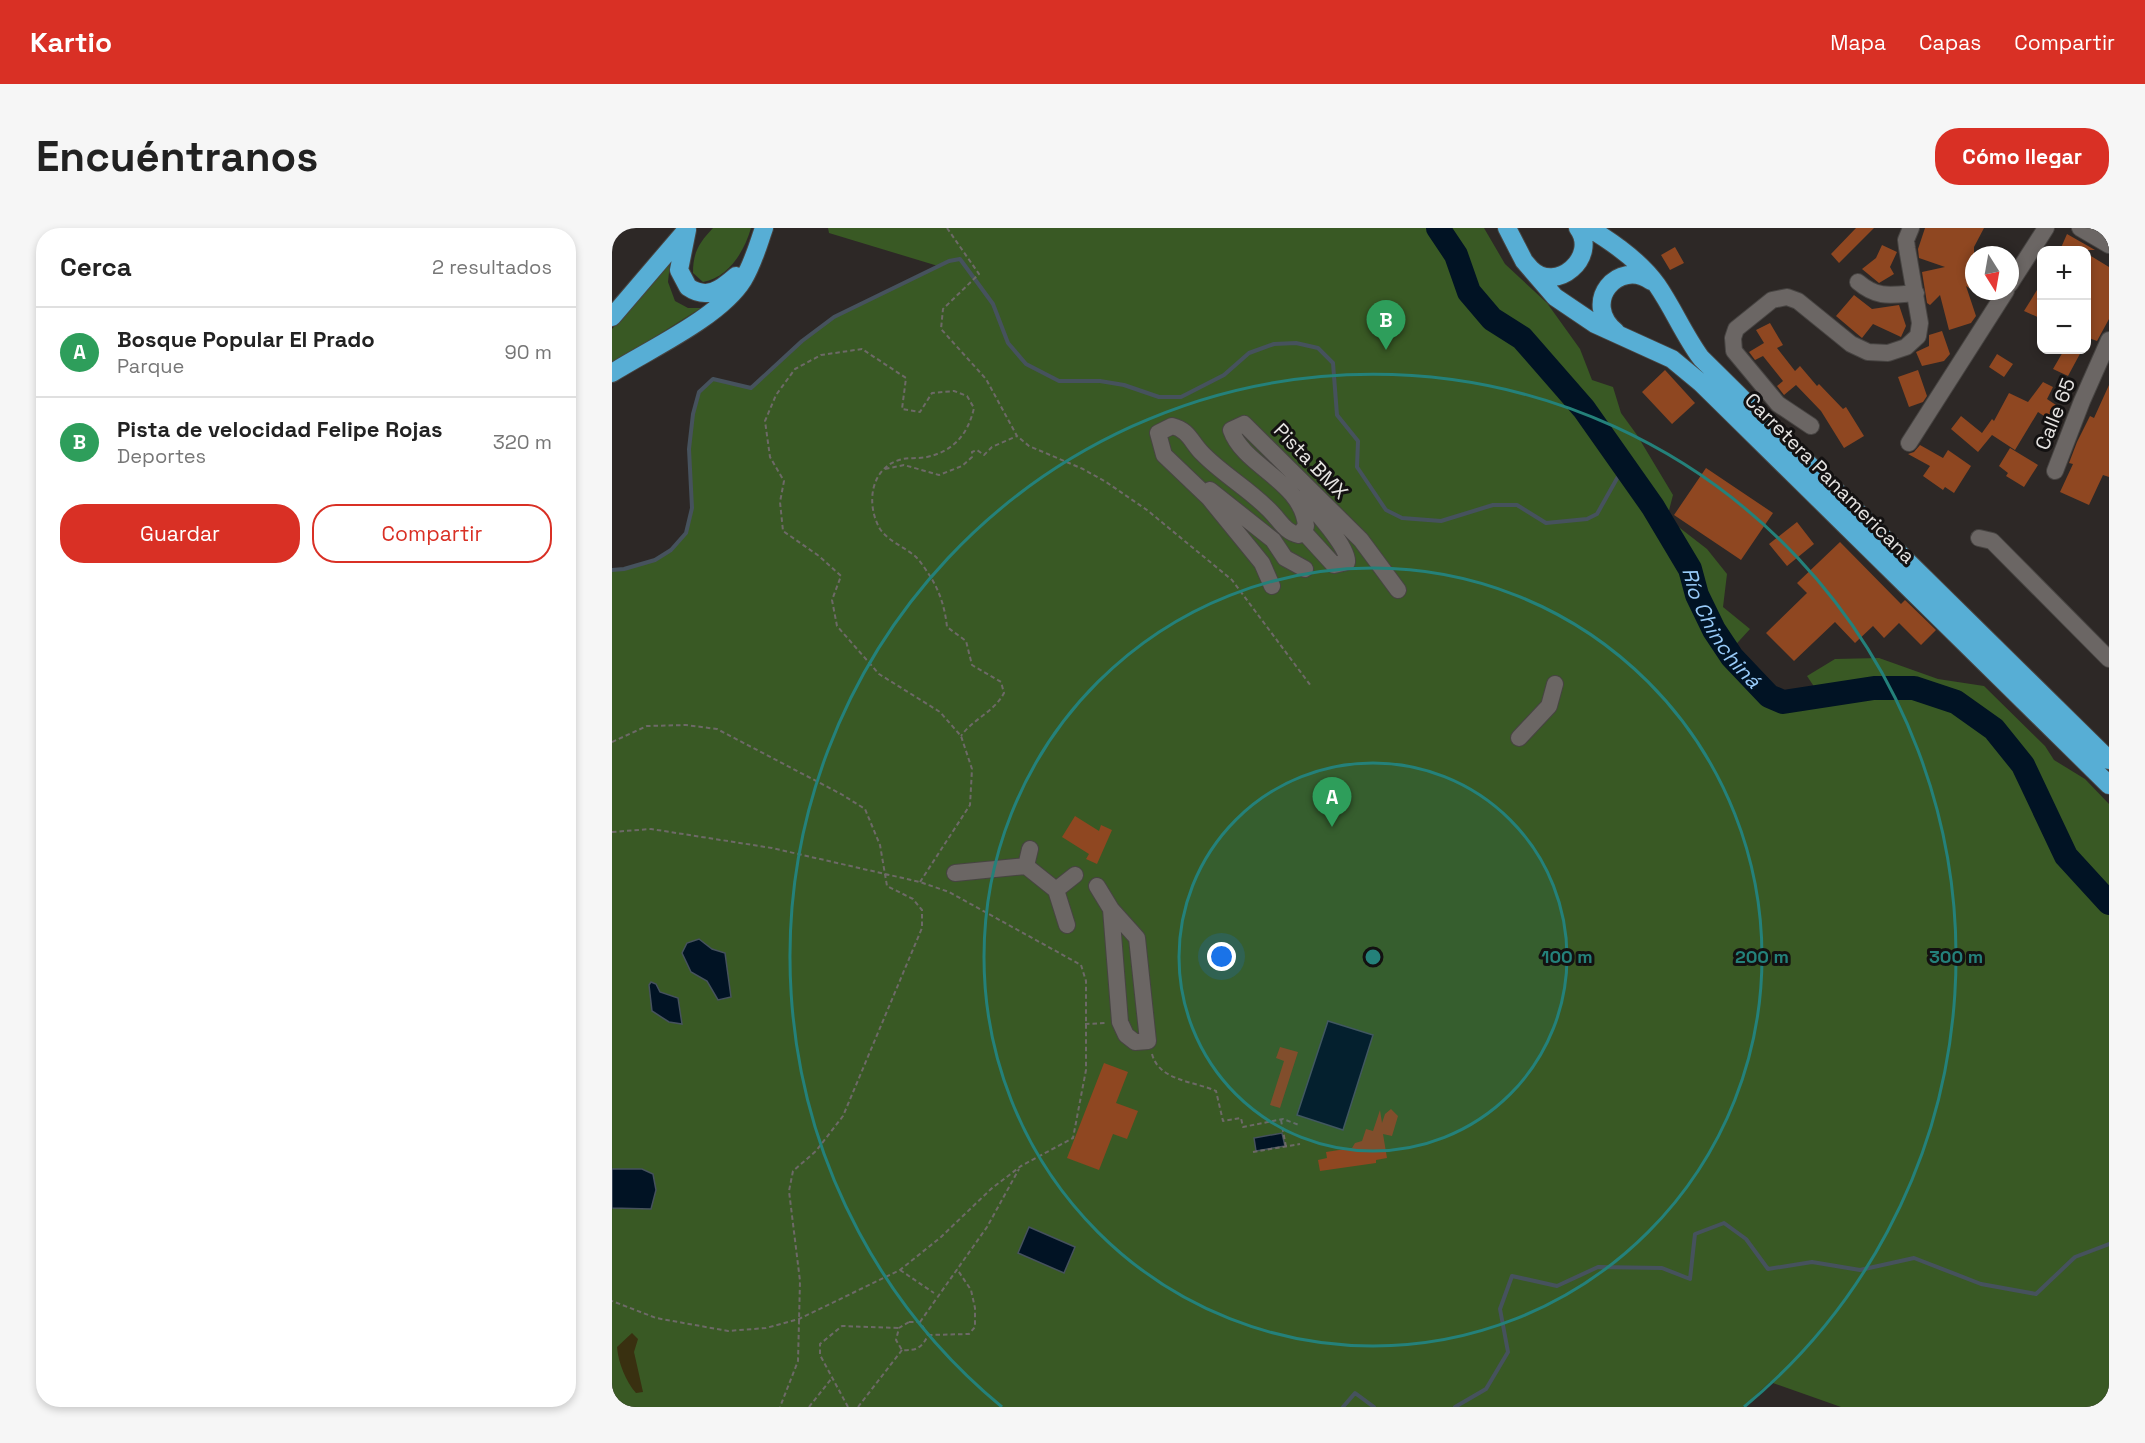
<!DOCTYPE html>
<html lang="es">
<meta charset="utf-8">
<style>
:root{--surface:#fff;--page:#f6f6f6;--text:#222;--muted:#767676;--line:#e0e0e0;--accent:#d93025}
body{margin:0;font-family:"Space Grotesk",sans-serif;background:var(--page);color:var(--text)}
.controls{position:absolute;right:18px;top:18px;display:grid;overflow:hidden;border-radius:12px;box-shadow:0 3px 9px #0003}
.controls button{width:54px;height:54px;display:grid;place-items:center;padding:0;border:0;border-bottom:2px solid var(--line);background:var(--surface);color:var(--text);font:30px sans-serif}
.compass{position:absolute;left:1353px;top:18px;width:54px;height:54px;border-radius:50%;background:var(--surface);box-shadow:0 3px 9px #0003;rotate:169deg}
.you{position:absolute;left:610px;top:729px;width:21px;height:21px;margin:-15px;border:4px solid #fff;border-radius:50%;background:#1a73e8;box-shadow:0 0 0 9px #1a73e833}
.badge{display:grid;place-items:center;width:39px;height:39px;border-radius:50%;background:var(--accent);color:#fff;font-size:20px;font-weight:700}
.pin{position:absolute;translate:-50% -50px;filter:drop-shadow(0 2px 3px #0008)}
.pin::after{content:'';position:absolute;top:32px;width:21px;height:18px;background:inherit;clip-path:polygon(0 0,100% 0,50% 100%)}
.list{margin:0;padding:0;list-style:none}
h2{display:flex;justify-content:space-between;align-items:center;height:78px;margin:0;padding:0 24px;font-size:26px}
h2 small{font-size:20px;font-weight:400;color:var(--muted)}
.list li{display:grid;grid-template-columns:39px 1fr auto;gap:18px;align-items:center;box-sizing:border-box;height:90px;padding:0 24px;border-top:2px solid var(--line)}
.list b{display:block;font-size:22px;white-space:nowrap}
.list p{margin:0;font-size:20px;white-space:nowrap;color:var(--muted)}
.list em{font-size:20px;font-style:normal;color:var(--muted)}
.actions{display:flex;gap:12px;padding:18px 24px}
.actions a{flex:1;padding:14px 0;border:2px solid var(--accent);border-radius:24px;text-align:center;font-size:21px;color:var(--accent)}
.actions .main{background:var(--accent);color:#fff}
.map{position:relative;flex:none;width:1497px;height:1179px;overflow:hidden;border-radius:24px}
header{display:flex;align-items:center;gap:36px;box-sizing:border-box;height:84px;padding:0 30px;background:var(--accent);color:#fff}
header strong{font-size:28px}
nav{display:flex;gap:33px;margin-inline-start:auto;font-size:21px}
.intro{display:flex;align-items:center;justify-content:space-between;box-sizing:border-box;height:144px;padding:0 36px}
h1{margin:0;font-size:42px}
.button{padding:15px 27px;border-radius:24px;background:var(--accent);color:#fff;font-size:21px;font-weight:700}
main{display:flex;gap:36px;padding:0 36px}
aside{flex:1;background:var(--surface);border-radius:24px;box-shadow:0 3px 9px #0003}
.map>svg:first-child{display:block}
.green{fill:#395924}
.sand{fill:#393010}
.water{fill:#011324;stroke:#46525d;stroke-width:1.5}
.lines{fill:none;stroke-linecap:round;stroke-linejoin:round}
.stream{stroke:#46525d;stroke-width:4}
.river{stroke:#011324;stroke-width:24}
.building{fill:#8f4721}
.minor-casing{stroke:#474442;stroke-width:18}
.highway-casing{stroke:#474442;stroke-width:20}
.path{stroke:#6d6967;stroke-width:2;stroke-dasharray:4.5 3;stroke-linecap:butt}
.minor{stroke:#6b6664;stroke-width:16}
.highway{stroke:#57aed5;stroke-width:18}
.ring{fill:none;stroke:#24817a;stroke-width:3}
.labels{text-anchor:middle;dominant-baseline:central;stroke-width:6;stroke-linejoin:round;paint-order:stroke}
.street-label{font-size:20px;fill:#e6e4e2;stroke:#131111}
.water-label{font-size:21px;font-style:italic;fill:#98cbf9;stroke:#131111}
.centre{fill:#24817a;stroke:#131111;stroke-width:3}
.ring-label{font-size:18px;text-anchor:middle;font-weight:bold;fill:#24817a;stroke:#131111;stroke-width:6;stroke-linejoin:round;paint-order:stroke}
</style>
<header>
<strong>Kartio</strong>
<nav><a>Mapa</a><a>Capas</a><a>Compartir</a></nav>
</header>
<div class="intro"><h1>Encuéntranos</h1><a class="button">Cómo llegar</a></div>
<main>
<aside>
<h2>Cerca<small>2 resultados</small></h2>
<ul class="list">
<li><span class="badge" style="background:#2e9e5b">A</span><div><b>Bosque Popular El Prado</b><p>Parque</p></div><em>90 m</em></li>
<li><span class="badge" style="background:#2e9e5b">B</span><div><b>Pista de velocidad Felipe Rojas</b><p>Deportes</p></div><em>320 m</em></li>
</ul>
<div class="actions"><a class="main">Guardar</a><a>Compartir</a></div>
</aside>
<div class="map">
<svg width="1497" height="1179" viewBox="0 0 1497 1179">
<rect width="100%" height="100%" fill="#2d2826"/>
<path class="green" d="M101,0h38c-7,24 -22,49 -48,54l-10,-9c0,-21 6,-30 20,-45z
M216,0h656l21,36 42,39 33,46 12,31 21,7 8,26 16,22 36,60 -6,23 40,31 20,25 -4,33 27,22 -21,23c11,17 32,47 54,50 12,2 27,-3 38,-5l-14,-21 28,-17 44,-1 59,21 46,7 61,60 9,14 31,19 24,25v603h-268l-71,-25 -27,25h-1131v-837l12,-1 31,-9 16,-10 15,-17 6,-25 -3,-59 4,-35 6,-22 14,-13 38,9 52,-47 31,-24 104,-51 -109,-33z
M58,35l-2,19 7,19 13,7h13l-89,56v-35z"/>
<path class="sand" d="M20,1105l6,6 -4,13 9,40 -7,1c-10,-11 -18,-31 -19,-46z"/>
<path class="water" d="M87,711l13,10 13,4 6,44 -13,3 -11,-19 -16,-9 -9,-19 5,-10z
M39,754l5,2 4,8 18,6 4,26 -13,-2 -17,-11 -3,-26z
M716,793l45,14 -30,95 -46,-15z
M670,905l3,13 -29,5 -2,-13z
M0,941h30l11,5 3,16 -5,19 -39,-1z
M417,999l46,20 -11,26 -46,-20z"/>
<g class="lines">
<path class="stream" d="M0,342l12,-1 31,-9 16,-10 15,-17 6,-25 -3,-59 4,-35 6,-22 14,-13 38,9 51,-47 32,-24 115,-56 11,-2 33,45 15,39 18,21 33,17h41l24,4 35,12h22l43,-22 25,-22 25,-9 22,-1 22,5 15,15 4,52 21,26 -1,26 29,43 16,8 39,3 52,-16h24l29,18 41,-4 10,-5 27,-48
M731,1179l12,-14 19,14
M843,1179l31,-18 22,-37 -8,-43 12,-33 45,10 41,-19 64,1 28,11 5,-45 29,-11 22,16 22,30 44,-7 48,8 54,-12 67,26 55,10 39,-37 34,-13"/>
<path class="river" id="s1" d="M826,0l18,27 13,37 23,27 30,19 62,71 69,98 37,62 7,26 17,35 18,27 37,39 14,6 91,-14h40l42,14 38,27 29,36 43,91 43,47"/>
</g>
<path class="building" d="M1244,0h18l-35,35 -8,-9z
M1313,0h59l-10,19v44l-8,-5 10,30 -5,7 -22,7 -9,-35 -10,10 -3,-2 -5,-31 23,-5 -26,-9 -1,-9z
M1455,6l28,16h-35z
M1270,17l15,7 -7,15 4,7 -15,9 -17,-14 14,-11z
M1063,19l9,16 -14,7 -9,-15z
M1474,25l23,14v52l-12,22 -11,-4z
M1430,54v37l-18,-8z
M1242,67l18,14 27,-4 7,21 -5,11 -28,-13 -11,14 -26,-22z
M1158,95l13,22 -6,3 18,23 5,-5 17,20 2,-2 24,25 3,-2 18,29 -20,12 -23,-37 -25,-26 -12,10 -7,-9 6,-5 -20,-25 -8,4 -6,-8 15,-9 -8,-13z
M1330,103l8,23 -6,7 -22,5 -6,-14 13,-6v-11z
M1452,122h18l-14,26 -15,-7z
M1385,126l16,10 -9,13 -15,-10z
M1053,142l30,33 -23,21 -30,-32z
M1306,142l9,26 -4,6 -14,5 -11,-30z
M1431,154l10,5 -6,12 15,10 -9,13 -15,-10 -23,38 -23,-15 -14,17 -27,-23 10,-13 21,17 10,-14 2,2 15,-28 19,9z
M1497,157v92l-6,-2 -14,30 -29,-13 13,-28 -4,-1 8,-21 13,-26 4,2z
M1308,217l23,13 5,-8 23,16 -17,27 -9,-6 -2,3 -20,-14 7,-10 -22,-12 6,-2z
M1398,220l28,17 -14,22 -18,-11 2,-3 -9,-7z
M1094,240l67,45 -32,47 -67,-45z
M1185,294l17,22 -27,22 -18,-22z
M1228,314l61,62 4,-4 31,30 -15,15 -22,-22 -15,15 -11,-12 -18,17 -20,-21 -41,39 -28,-28 41,-40 -10,-10z
M463,588l24,15 2,-6 11,5 -15,34 -11,-5 3,-5 -27,-17z
M668,819l18,5 -18,56 -10,-3 14,-44 -8,-3z
M492,835l24,9 -12,31 22,8 -11,28 -14,-5 -14,36 -32,-12z
M779,881l7,7 -6,20 -9,-2 4,24 -11,2v3l-56,8 -2,-11 9,-2 -1,-6 26,-4 3,-5 7,-2 4,-12 7,2 7,-21 2,13 3,-9z"/>
<g class="lines">
<g class="minor-casing">
<path id="minor" d="M1468,0l29,17
M1246,54c20,17 33,13 58,11
M1398,56l36,-56
M1199,198l-33,-22 -44,-53 -1,-13 3,-9 36,-29 15,-3 11,4 53,43 17,8 20,1 18,-6 12,-11 2,-13 -13,-75 -1,-8 5,-12
M1297,215l97,-152
M1443,243l27,-70 27,-61
M598,262l63,50 12,18 20,11
M691,303l31,34 13,-3c2,-14 -33,-53 -44,-64
M1367,310l13,3 117,118
M660,358l-10,-23 -53,-65 -45,-43 -6,-22 14,-7c17,4 19,16 30,27 22,23 51,38 72,62 7,8 13,18 25,20l7,-9c-4,-45 -62,-59 -75,-96l13,-6 117,116 37,50
M907,510l30,-32 6,-22
M418,621l-4,17 30,24 11,35
M343,645l71,-7
M485,658l14,23 26,29 11,103 -13,1 -9,-7 -6,-13 -9,-113
M444,662l19,-15"/>
</g>
<g class="highway-casing">
<path id="highway" d="M895,0l17,33 31,36 40,27 77,35 29,24 408,402
M977,0c25,15 51,33 68,57 16,23 27,50 44,73l408,402
M75,2l-8,40 9,17c19,13 32,3 48,-11
M919,41c25,25 68,-12 47,-41
M0,89l71,-83
M1004,104c-36,-30 3,-74 35,-51
M0,145c38,-24 108,-56 131,-93 10,-16 15,-35 21,-52"/>
</g>
<path class="path" d="M335,0l32,46 -36,35 -2,20 45,50 31,57 12,10 54,23 23,13 41,28 85,70 79,106
M273,241l19,-4 35,10 23,-9 10,-9v-5l5,-2 7,5 8,-8 25,-11
M0,514l35,-16 39,-1 31,4 124,65 24,15 15,36 7,41 26,13 9,11v18l-79,188 -27,35 -23,20 -4,20 11,90 -2,80 -18,46
M0,604l39,-3 121,19 148,34 29,10 132,73 5,16v89l-13,68 -52,28 -30,23 -50,48 -41,33 -101,49 -33,9 -38,3 -72,-13 -44,-17
M308,654l50,-77 2,-36 -11,-33 -21,-24 -61,-38 -42,-48 -5,-26 9,-24 -22,-20 -36,-25 -3,-29 4,-21 -14,-24 -5,-36 11,-26 19,-26 26,-14 41,-6 44,29 -4,31 18,3 12,-19 22,-2 13,5 7,12c-6,26 -20,43 -47,49 -9,2 -19,0 -28,3 -29,9 -33,45 -19,69 9,13 25,18 36,28 5,5 10,13 14,19 10,16 15,32 17,51l19,14 6,24 29,17 3,11c-10,19 -31,26 -43,43
M473,796l22,-1
M540,826c7,27 42,27 64,37l7,30 18,-3 2,9 40,-8 16,6
M669,892l5,27
M641,924l47,-8
M288,1042l34,23
M297,1094h11l8,13c-6,13 -12,16 -26,15l-6,-10 3,-12z
M308,1094l67,-95 32,-58
M316,1107l41,-1 6,-7v-19l-4,-18 -14,-21
M197,1179l23,-29
M236,1179l-28,-52v-11l22,-18 57,2
M246,1179l44,-57"/>
<use href="#minor" class="minor"/>
<use href="#highway" class="highway"/>
</g>
<circle cx="761" cy="729" r="194" fill="#24817a" fill-opacity=".12"/>
<g class="ring">
<circle cx="761" cy="729" r="194"/>
<circle cx="761" cy="729" r="389"/>
<path d="M390 1179A583 583 0 1 1 1132 1179"/>
</g>
<g class="labels">
<g class="street-label">
<text transform="translate(1443 186) rotate(-68)">Calle 65</text>
<text transform="translate(699 233) rotate(46)">Pista BMX</text>
<text transform="translate(1218 250) rotate(45)">Carretera Panamericana</text>
</g>
<g class="water-label">
<text stroke="none"><textPath href="#s1" startOffset="496">Río Chinchiná</textPath></text>
</g>
</g>
<circle cx="761" cy="729" r="9" class="centre"/>
<g class="ring-label">
<text x="955" y="735">100 m</text>
<text x="1150" y="735">200 m</text>
<text x="1344" y="735">300 m</text>
</g>
</svg>
<div class="controls">
<button>+</button>
<button>−</button>
</div>
<svg class="compass" viewBox="-18 -18 36 36"><path d="M0-13l5 13h-10z" fill="#e53935"/><path d="M0 13l5-13h-10z" fill="#767676"/></svg>
<div class="you"></div>
<div class="pin badge" style="left:720px;top:599px;background:#2e9e5b">A</div>
<div class="pin badge" style="left:774px;top:122px;background:#2e9e5b">B</div>
</div>
</main>
